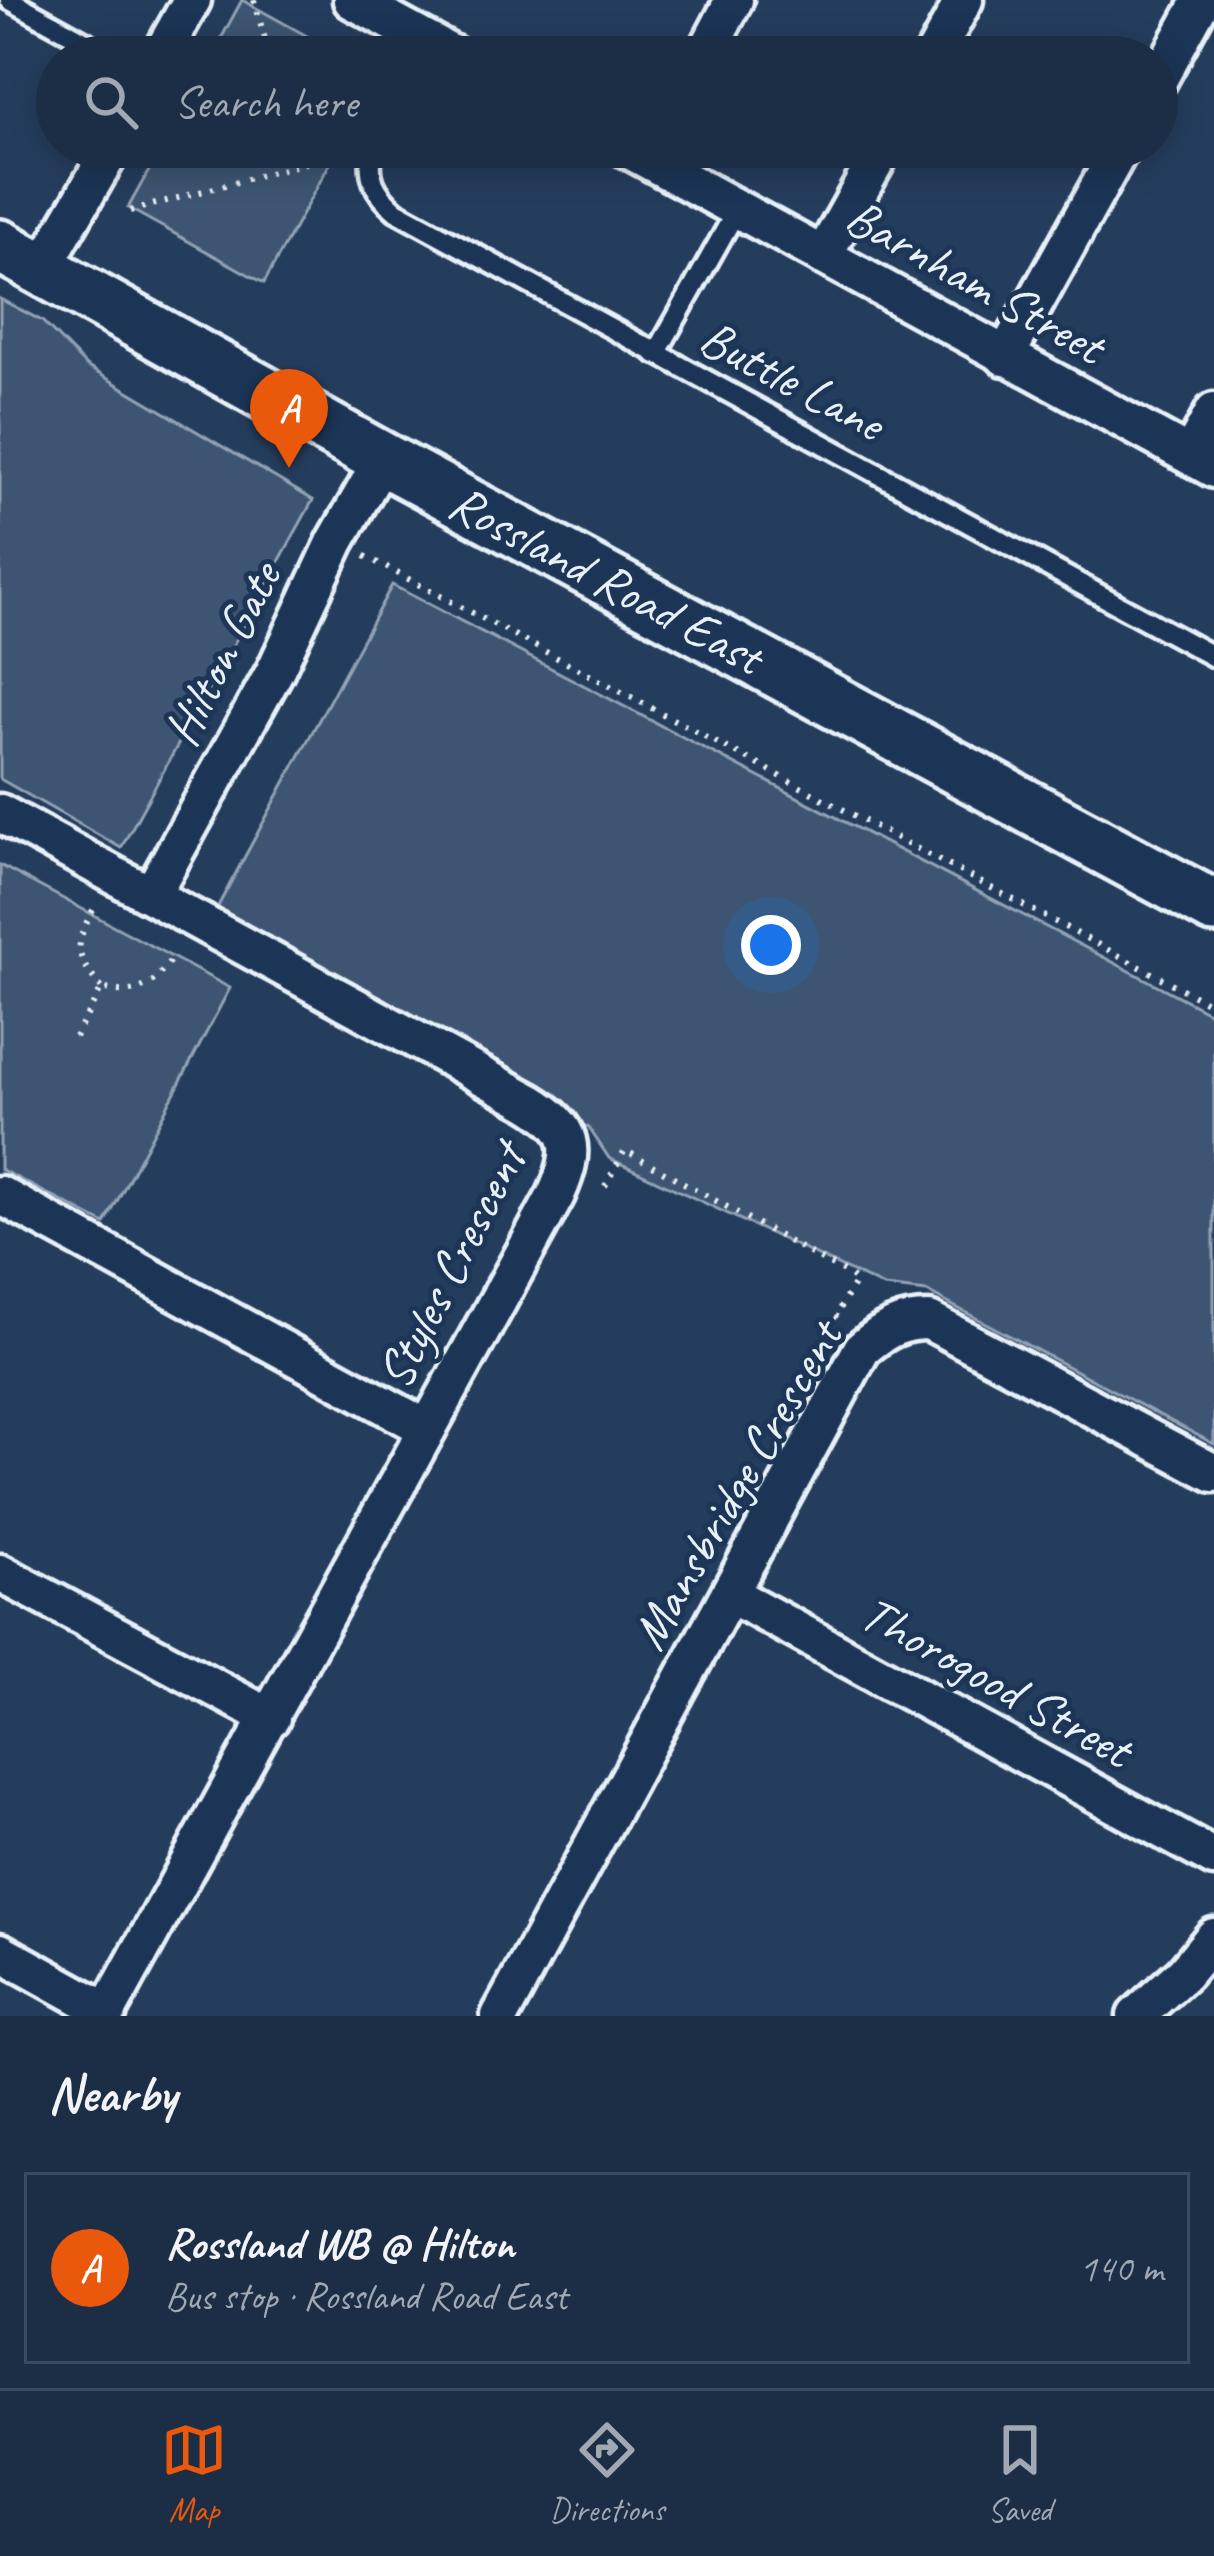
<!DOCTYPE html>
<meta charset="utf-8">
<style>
:root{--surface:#1c2e46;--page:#293a51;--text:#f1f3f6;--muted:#a0a8b3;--line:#3a4a5f;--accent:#ea580c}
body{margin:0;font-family:Caveat,sans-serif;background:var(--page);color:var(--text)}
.you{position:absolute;left:771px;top:945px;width:42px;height:42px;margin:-30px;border:9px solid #fff;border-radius:50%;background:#1a73e8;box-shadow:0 0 0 18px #1a73e833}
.badge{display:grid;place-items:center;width:78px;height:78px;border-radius:50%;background:var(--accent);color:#fff;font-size:39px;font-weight:700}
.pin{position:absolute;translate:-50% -99px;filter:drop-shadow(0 3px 6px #0008)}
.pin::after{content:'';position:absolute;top:63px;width:42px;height:36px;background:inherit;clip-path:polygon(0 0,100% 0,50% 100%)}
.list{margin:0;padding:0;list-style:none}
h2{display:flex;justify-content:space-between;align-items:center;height:156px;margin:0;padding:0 48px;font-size:51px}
h2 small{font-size:39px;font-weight:400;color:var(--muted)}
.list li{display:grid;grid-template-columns:78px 1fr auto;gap:36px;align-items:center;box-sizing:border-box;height:192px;margin:0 24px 24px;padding:0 24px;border:3px solid var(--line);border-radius:0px}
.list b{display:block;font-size:45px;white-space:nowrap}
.list p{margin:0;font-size:39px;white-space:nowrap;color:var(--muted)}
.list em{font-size:39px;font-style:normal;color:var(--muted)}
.icon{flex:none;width:66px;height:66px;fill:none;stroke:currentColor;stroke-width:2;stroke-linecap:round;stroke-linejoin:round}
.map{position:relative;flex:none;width:1214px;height:2016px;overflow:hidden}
.search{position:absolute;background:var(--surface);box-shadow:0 6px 30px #0003;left:36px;right:36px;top:36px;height:132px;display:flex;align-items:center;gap:30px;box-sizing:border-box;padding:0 42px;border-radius:66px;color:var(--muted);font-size:45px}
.sheet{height:372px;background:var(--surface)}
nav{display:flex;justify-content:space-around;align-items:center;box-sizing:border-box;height:168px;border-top:3px solid var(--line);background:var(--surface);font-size:33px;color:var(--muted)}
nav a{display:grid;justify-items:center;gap:6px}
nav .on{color:var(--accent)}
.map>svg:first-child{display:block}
.green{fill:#3e5472;stroke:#93a2b5;stroke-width:3}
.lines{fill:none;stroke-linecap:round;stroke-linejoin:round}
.lane-casing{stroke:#e8f1f8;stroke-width:27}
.street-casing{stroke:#e8f1f8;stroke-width:45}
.secondary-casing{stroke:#e8f1f8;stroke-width:60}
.path{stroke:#e8f1f8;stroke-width:6;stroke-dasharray:3 9;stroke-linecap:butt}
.lane{stroke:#1d3557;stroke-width:18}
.street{stroke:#1d3557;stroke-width:36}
.secondary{stroke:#1d3557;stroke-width:51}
.labels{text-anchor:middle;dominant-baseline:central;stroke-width:10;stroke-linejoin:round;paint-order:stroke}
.street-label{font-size:51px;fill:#e8f1f8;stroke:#1d3557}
</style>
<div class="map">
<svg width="1214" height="2016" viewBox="0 0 1214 2016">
<rect width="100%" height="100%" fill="#253d5d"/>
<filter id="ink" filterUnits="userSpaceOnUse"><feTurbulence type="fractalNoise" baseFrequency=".00833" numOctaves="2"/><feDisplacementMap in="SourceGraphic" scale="24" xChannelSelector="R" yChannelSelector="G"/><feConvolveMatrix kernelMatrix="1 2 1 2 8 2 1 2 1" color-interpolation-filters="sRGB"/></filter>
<g filter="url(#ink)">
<path class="green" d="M242,0l103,57h-134z
M162,147h177l-75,136 -136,-75z
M0,299l42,22 44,45 227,134 -192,348 -121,-69z
M392,585l822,430v429l-287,-152 -43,-5 -275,-129 -20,-30 -372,-220z
M0,865l230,123 -125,236 -105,-55z"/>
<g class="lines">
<g class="lane-casing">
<path id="lane" d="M10,0l103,57
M374,147c-9,28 1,46 22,64l818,446
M656,354l82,-146"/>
</g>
<g class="street-casing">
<path id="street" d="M352,0l105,57
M160,57l32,-57
M704,57l30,-57
M933,57l31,-57
M1157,82l45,-82
M624,147l590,322
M823,256l61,-109
M42,269l71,-122
M1005,357l116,-210
M1190,456l24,-44
M0,813l530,289c43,26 47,46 26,93l-451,821
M151,895l124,-224 61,-130 47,-82
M0,1195l426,233
M0,1573l271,145
M730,1594l484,264
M0,1952l108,60
M500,2016l362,-667c22,-19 38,-28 67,-28l285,152
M1136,2016l48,-43 30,-36"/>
</g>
<g class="secondary-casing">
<path id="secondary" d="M0,246l383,213 831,448"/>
</g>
<path class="path" d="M254,0l16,57
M295,147l5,18
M130,211l216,-59
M365,556l849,450
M93,910c-20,37 -18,47 9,78
M75,1037l27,-49c36,10 54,-3 72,-34
M605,1186l20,-36 224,125 7,6 -21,35 8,5"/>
<use href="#lane" class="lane"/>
<use href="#street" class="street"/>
<use href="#secondary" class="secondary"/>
</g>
</g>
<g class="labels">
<g class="street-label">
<text transform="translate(975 281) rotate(29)">Barnham Street</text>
<text transform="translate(792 380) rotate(28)">Buttle Lane</text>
<text transform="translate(606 579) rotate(28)">Rossland Road East</text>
<text transform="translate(222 654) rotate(-63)">Hilton Gate</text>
<text transform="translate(451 1266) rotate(-63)">Styles Crescent</text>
<text transform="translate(736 1485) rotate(-60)">Mansbridge Crescent</text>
<text transform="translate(996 1681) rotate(29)">Thorogood Street</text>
</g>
</g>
</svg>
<div class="you"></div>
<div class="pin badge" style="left:289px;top:468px">A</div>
<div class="search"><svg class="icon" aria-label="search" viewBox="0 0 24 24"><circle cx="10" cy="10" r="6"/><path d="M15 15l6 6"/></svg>Search here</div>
</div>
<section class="sheet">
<h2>Nearby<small></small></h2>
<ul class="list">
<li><span class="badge">A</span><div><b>Rossland WB @ Hilton</b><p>Bus stop · Rossland Road East</p></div><em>140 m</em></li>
</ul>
</section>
<nav>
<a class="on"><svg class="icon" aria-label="map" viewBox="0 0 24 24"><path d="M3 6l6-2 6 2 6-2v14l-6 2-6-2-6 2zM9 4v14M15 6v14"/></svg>Map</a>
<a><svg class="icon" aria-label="directions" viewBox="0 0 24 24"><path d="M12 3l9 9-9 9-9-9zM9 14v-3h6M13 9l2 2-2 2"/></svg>Directions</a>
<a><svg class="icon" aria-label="saved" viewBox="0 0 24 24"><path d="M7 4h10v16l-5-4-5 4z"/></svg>Saved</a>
</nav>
